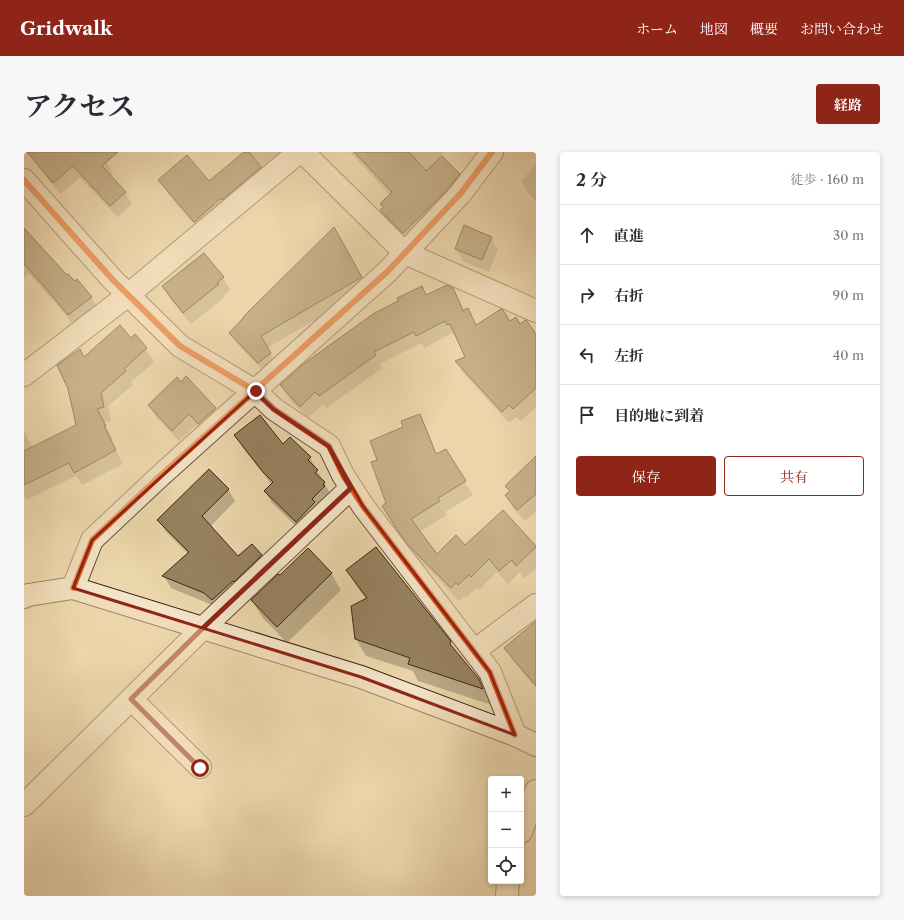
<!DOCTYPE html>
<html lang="ja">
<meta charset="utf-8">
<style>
:root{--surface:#fff;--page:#f7f7f7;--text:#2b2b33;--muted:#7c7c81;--line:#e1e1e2;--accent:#8f2418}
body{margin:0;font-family:"Libre Caslon Text","Noto Serif JP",serif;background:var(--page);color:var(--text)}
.controls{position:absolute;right:12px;bottom:12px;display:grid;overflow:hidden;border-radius:4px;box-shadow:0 2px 6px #0003}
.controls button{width:36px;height:36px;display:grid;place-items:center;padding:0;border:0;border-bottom:1px solid var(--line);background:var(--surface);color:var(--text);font:20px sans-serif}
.stop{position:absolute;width:12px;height:12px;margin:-9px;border:3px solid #8f2418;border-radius:50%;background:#fff}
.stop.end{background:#8f2418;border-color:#fff;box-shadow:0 1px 4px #0008}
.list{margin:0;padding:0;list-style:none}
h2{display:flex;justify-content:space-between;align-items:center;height:52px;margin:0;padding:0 16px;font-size:17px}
h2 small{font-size:13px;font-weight:400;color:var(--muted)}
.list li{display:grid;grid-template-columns:26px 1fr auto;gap:12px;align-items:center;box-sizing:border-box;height:60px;padding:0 16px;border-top:1px solid var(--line)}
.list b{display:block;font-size:15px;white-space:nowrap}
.list em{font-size:13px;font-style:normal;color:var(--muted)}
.actions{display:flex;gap:8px;padding:12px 16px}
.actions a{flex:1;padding:9px 0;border:1px solid var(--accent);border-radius:4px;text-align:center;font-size:14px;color:var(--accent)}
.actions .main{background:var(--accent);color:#fff}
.icon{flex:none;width:22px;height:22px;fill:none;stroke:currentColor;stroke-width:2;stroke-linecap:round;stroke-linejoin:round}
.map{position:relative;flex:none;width:512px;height:744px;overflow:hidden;border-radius:4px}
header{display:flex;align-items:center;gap:24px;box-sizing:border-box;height:56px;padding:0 20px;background:var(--accent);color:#fff}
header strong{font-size:19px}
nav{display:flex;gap:22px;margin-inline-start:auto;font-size:14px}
.intro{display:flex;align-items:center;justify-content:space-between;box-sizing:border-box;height:96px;padding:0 24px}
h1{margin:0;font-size:28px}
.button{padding:10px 18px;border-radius:4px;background:var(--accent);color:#fff;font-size:14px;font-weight:700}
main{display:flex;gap:24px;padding:0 24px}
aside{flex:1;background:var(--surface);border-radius:4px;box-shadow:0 2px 6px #0003}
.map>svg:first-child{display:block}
.shadow{fill:#0003}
.building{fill:#988261;stroke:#3d260f}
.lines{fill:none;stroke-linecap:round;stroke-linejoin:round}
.street-casing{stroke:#695236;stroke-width:24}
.secondary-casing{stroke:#3d260f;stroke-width:24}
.street{stroke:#f3e4c9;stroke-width:22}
.secondary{stroke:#f3e4c9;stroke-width:22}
.cycleway-casing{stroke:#f3e4c9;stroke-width:8}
.cycleway{stroke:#e8590c;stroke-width:6}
.route{stroke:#8f2418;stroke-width:5}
.marked{fill:none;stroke:#8f2418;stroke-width:3;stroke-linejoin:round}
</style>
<header>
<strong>Gridwalk</strong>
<nav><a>ホーム</a><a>地図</a><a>概要</a><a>お問い合わせ</a></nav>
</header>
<div class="intro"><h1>アクセス</h1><a class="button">経路</a></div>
<main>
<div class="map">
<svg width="512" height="744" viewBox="0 0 512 744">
<rect width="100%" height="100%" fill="#ecd6ac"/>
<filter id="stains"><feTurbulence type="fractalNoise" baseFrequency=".005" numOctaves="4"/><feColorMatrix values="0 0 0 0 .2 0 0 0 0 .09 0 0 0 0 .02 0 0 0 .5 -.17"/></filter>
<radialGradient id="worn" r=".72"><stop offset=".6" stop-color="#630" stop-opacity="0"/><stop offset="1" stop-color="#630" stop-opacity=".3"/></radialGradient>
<path class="shadow" d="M15,0h62l12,22 -2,3 14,15 7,12 -14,13 -38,-39 -20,16 -20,-25 -7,-12z
M222,0h42l-87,81 -34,-41 -7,-12 49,2z
M326,0h94l-3,5 18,17 8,14 -56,58 -22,-22 -8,-14 2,-2 -2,-3 9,-10z
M512,12v37l-8,-8 -7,-12z
M0,77l43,48 24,20 8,14 -22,18 -25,-30 -23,-25 -5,4z
M310,77l34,60 -101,59 10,17 -11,9 -29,-30 -7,-11z
M467,86l7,12 -9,22 -26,-11 -7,-12z
M199,126l7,12 -6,5 1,2 -34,27 -21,-25 -6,-12z
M428,137l12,22 4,-1 9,16 33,-4 10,3 16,11v71l-15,14 -5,-4 -7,6 -46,-50 -6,-11 9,-5 -10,-21h-1l-2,-3 -29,15 -3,-5 -41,21 2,4 -55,40 -4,-4 -15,14 -20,-20 -7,-12 145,-90z
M111,184l11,13 8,13 -23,20 2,3 -25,21 3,15 -7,1 9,17 -2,1 12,24 -41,21 -6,-9 -50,24 -2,-4v-65l9,17 44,-23 7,-66 47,-19z
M162,226l30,31 6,11 -17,15 -9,-10 -17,16 -23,-24 -7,-12 32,-22z
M396,263l7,14 10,25 28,28 8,13 -28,17 2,3 -28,17 18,23 28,-9 38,-35 33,36v21l-12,11 -4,-7 -12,12 -11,-12 -18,18 -2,-3 -11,11 -1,-2 -6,5 -42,-43 -12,-16 -14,-23 -13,-59 27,-32z
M212,284l47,10 27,12 21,37 -28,38 -31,-30 -7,-12 7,-6 -29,-37z
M512,305v55l-11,9 -12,-13 -7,-12 4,-4 -3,-6z
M204,337l7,12 -25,26 28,31 23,-2 7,12 -56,37 -41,-17 -7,-12 24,-22 -22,-22 -7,-12z
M323,418l102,71 7,12 22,26 10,18 4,8 -74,-24 -5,-10 -47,-15 -10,-17 11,-39 -10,-13z
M307,421l10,17 -54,53 -25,-26 -10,-17z
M512,470v66l-24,-28 -6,-12z"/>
<path class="building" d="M3,0h91l-16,14 24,26 -16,14 -37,-40 -20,17z
M220,0h5l12,15 -39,33 -1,-2 -27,24 -36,-42 29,-25 22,26z
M330,0h55l17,19 16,-15 18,18 -14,17 -43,42 -23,-23 3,-3 -3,-3 12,-12z
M440,73l28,12 -10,23 -27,-11z
M310,75l28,50 -101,59 10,17 -13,10 -29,-30 15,-16h-1z
M0,76l43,47 1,-1 7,7 2,-2 15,18 -24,18 -25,-30 -19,-21z
M180,101l20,24 -7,6 2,1 -36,29 -21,-27z
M423,133l6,3 10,22 -1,1 6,-3 8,17 25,-16 2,1 7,11 6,-4 4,7 6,-4 1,1 9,13v54l-23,21 -4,-4 -7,7 -47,-51 10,-4 -15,-33 -3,1 -2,-4 -29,15 -2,-4 -40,20 2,3 -57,41 -4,-4 -15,15 -20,-22 22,-20 71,-51 25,-13 -1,-3 25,-12 4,9z
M96,173l11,13 4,-4 12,14 -23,21 2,2 -25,22 3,14 -7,2 9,17h-2l12,24 -42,23 -5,-10 -45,22v-34l52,-26 -8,-36 -11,-24 23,-16 4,8z
M162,224l30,32 -18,16 -9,-10 -17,17 -24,-26 29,-28 4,5z
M396,262l16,40 10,-5 20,32 -28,17 2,3 -29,18 26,35 19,-19 9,10 38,-35 33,36v1l-20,19 -4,-6 -13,11 -10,-12 -18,18 -2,-2 -11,10 -2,-2 -5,5 -43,-43 -12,-17 -14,-22 4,-3 -15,-41 6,-2 -7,-19 33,-14 -2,-6z
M236,263l23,29 7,-7 21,20 -3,3 10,10 -3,3 10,9 -2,3 2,1 -13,13 3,3 -19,20 -32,-31 9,-9 -10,-10 -29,-37z
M512,304v38l-19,16 -12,-15 5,-4 -5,-5z
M185,317l20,20 -27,27 36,40 14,-12 10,11 -28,27 -1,-1 -21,19 -8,-7 -42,-17 27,-24 -32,-32z
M352,395l74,93 1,2 -1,2 29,35 4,10 -75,-25 2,-6 -55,-19 -4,-33 16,-8 -21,-28z
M284,396l24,25 -55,54 -26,-27 27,-26 2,1z
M512,469v65l-32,-38z"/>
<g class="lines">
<g class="street-casing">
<path id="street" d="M279,0l102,101 131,58
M0,28l88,99 68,67 75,45 19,18 55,37 14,29 20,31 127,166 25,63
M0,223l104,-80 171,-143
M49,436l19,-48 68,-64 228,-205 73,-78 31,-41
M450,499l62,-46
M107,547l69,68
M0,653l179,-177 148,-140
M497,680l15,-41
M483,744l1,-15"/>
</g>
<g class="secondary-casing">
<path id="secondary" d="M0,445l4,-2 45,-7 288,89 154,58 21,10"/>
</g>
<use href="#street" class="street"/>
<use href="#secondary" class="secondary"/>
<g class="cycleway-casing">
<path id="cycleway" d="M0,28l88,99 68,67 75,45 19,18 55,37 14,29 20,31 127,166 25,63
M49,436l19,-48 68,-64 228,-205 73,-78 31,-41"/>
</g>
<use href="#cycleway" class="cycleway"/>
</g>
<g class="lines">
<path class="route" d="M176,616l-69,-69 72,-71 148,-140 -7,-13 -15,-29 -55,-37 -18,-18"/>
</g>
<path d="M0 0H512V744H0ZM231,239l19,18 55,37 34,60 127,166 25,63 -154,-58 -288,-89 19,-48z" fill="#ecd6ac" fill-opacity=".55" fill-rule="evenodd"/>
<path class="marked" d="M231,239l19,18 55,37 34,60 127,166 25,63 -154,-58 -288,-89 19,-48z"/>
<rect width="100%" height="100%" filter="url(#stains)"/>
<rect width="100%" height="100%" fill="url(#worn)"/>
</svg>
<div class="controls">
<button>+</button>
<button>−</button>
<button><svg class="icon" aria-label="locate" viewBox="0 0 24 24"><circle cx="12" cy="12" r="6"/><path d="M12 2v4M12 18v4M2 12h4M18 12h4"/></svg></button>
</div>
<div class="stop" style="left:176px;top:616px"></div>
<div class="stop end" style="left:232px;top:239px"></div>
</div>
<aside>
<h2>2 分<small>徒歩 · 160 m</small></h2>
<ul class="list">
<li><svg class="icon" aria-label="ahead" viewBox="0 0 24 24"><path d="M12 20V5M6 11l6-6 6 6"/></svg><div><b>直進</b></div><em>30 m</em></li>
<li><svg class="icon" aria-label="right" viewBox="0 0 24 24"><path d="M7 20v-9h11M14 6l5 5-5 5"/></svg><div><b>右折</b></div><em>90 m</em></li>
<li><svg class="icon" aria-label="left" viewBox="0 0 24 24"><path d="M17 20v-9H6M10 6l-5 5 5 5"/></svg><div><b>左折</b></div><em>40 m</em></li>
<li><svg class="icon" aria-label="arrive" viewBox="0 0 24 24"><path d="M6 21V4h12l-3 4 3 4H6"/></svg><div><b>目的地に到着</b></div></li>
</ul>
<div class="actions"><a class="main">保存</a><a>共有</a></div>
</aside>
</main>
